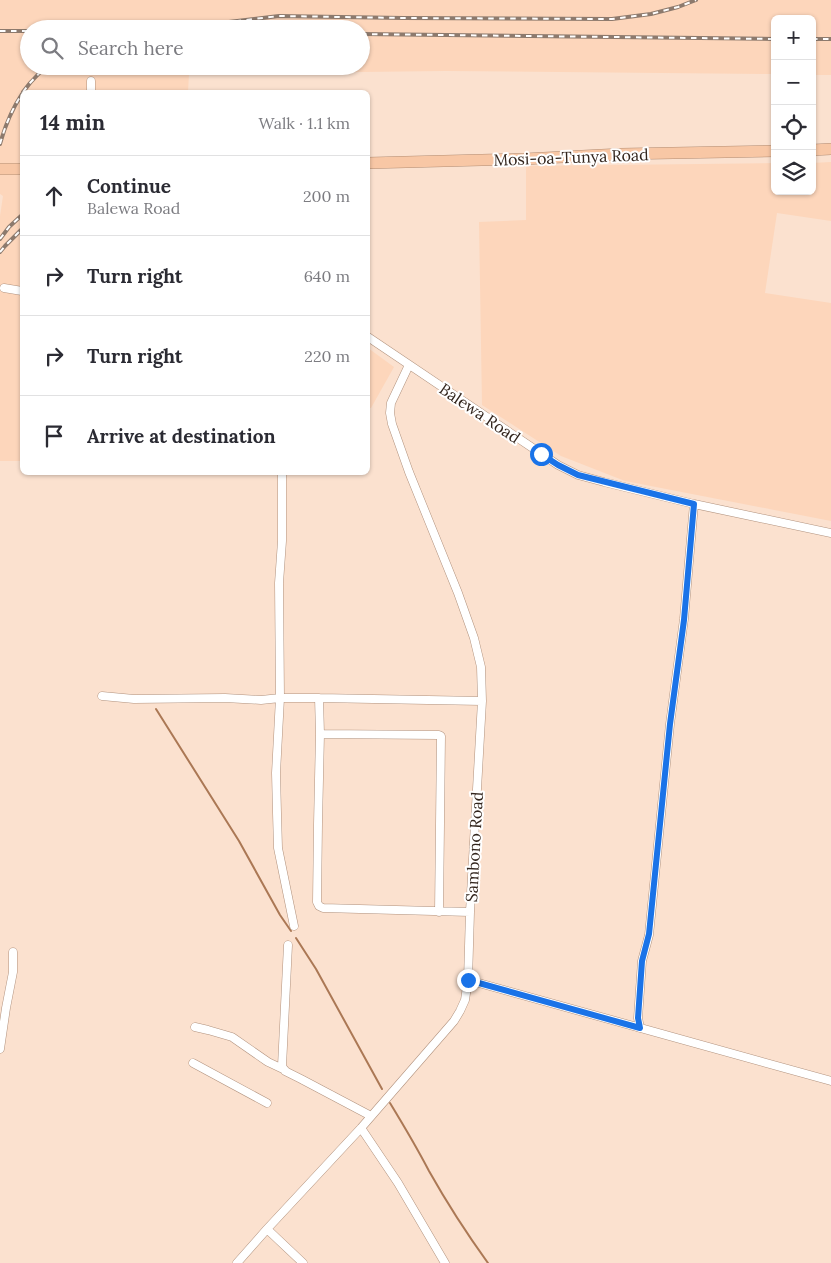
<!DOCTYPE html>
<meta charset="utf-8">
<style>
:root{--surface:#fff;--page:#f2f2f3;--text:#2b2b33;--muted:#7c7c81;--line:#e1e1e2}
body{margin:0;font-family:Lora,serif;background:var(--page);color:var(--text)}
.controls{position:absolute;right:15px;top:15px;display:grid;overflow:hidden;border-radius:8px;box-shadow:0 1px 4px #0004}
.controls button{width:45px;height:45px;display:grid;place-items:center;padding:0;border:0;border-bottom:1px solid var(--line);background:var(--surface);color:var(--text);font:25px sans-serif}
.stop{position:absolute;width:15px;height:15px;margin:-11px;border:4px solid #1a73e8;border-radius:50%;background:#fff}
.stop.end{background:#1a73e8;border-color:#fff;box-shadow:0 1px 5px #0008}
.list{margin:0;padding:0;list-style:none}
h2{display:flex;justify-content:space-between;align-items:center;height:65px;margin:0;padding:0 20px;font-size:21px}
h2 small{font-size:16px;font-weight:400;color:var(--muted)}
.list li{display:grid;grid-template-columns:32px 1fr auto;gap:15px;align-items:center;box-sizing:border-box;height:80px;padding:0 20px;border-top:1px solid var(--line)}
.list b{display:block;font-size:19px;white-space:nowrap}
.list p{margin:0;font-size:16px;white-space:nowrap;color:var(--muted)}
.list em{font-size:16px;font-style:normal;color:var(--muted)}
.icon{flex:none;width:28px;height:28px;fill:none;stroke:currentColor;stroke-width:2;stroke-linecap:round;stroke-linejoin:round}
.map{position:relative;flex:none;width:831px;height:1263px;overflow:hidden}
.search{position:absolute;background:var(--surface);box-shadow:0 1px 4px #0004;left:20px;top:20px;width:350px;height:55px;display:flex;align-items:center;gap:12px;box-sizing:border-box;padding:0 18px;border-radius:28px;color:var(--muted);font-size:19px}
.panel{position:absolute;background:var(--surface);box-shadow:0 1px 4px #0004;left:20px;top:90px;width:350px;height:385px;border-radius:8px}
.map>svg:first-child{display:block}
.built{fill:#fdd6bb;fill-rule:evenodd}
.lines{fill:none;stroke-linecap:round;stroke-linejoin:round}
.stream{stroke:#ab7855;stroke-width:2}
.minor-casing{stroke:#b1927e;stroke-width:9}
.highway-casing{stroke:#b38e75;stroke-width:12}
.minor{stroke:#fff;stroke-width:8}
.highway{stroke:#f8c7a5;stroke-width:11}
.rail-casing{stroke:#8d7a6d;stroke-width:4}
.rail{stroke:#fff;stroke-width:2;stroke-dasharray:5.5;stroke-linecap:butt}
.route{stroke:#1a73e8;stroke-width:6}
.labels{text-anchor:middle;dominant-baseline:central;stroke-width:4;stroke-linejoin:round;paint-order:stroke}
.street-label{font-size:16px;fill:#32251d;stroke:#fff}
</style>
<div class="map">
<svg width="831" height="1263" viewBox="0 0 831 1263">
<rect width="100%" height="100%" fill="#fbe1cf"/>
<path class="built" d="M0,0h831v75h-19v-56h-37v55l-330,-3 -256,3 -1,18h-166v369h-22v-245l3,-20 -3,-2zM29,29h332v37h-332z
M831,162v59l-54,-8 -12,80 66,10v218l-206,-40 -64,-25 -79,-51 -3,-183 47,-2v-54l249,-3v28h37v-28z
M368,348l26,19 -23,41h-3z"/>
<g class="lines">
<path class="stream" d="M156,709l83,132 41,74 11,16
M296,938l20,31 66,120
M390,1103c14,23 27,45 39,68 18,32 38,63 59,92"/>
<g class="minor-casing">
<path id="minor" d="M91,92v-11
M4,288l18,3
M368,337l190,128 20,10 26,7 90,22 137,29
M282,472v69l-3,42 1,115 -4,75 1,40 1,35 16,78
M102,696l32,3 91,-1 36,2 19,-2h39l163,3
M319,698l1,36 -2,90 -1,78 2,4 4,2 147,4
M320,734l119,1 2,1 -2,176
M288,945l-6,121 3,5 16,8 70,37
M468,980l363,101
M195,1027l13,3 24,7 36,25 17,8
M640,1028l-2,-10 4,-57 7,-26 21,-211 14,-105 10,-115
M0,1049l6,-41 7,-36v-20
M193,1063l74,40
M361,1128l37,55 47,80
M267,1229l36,34
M237,1263l30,-34 94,-101 93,-107 6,-10 5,-11 3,-20 2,-68 12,-211 -1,-34 -7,-29 -16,-45 -49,-121 -17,-48 -2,-11 1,-10 18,-38"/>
</g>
<g class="highway-casing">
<path id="highway" d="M812,150l19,-1
M368,163l156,-4 97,-5 154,-3
M0,169h22"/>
</g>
<use href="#minor" class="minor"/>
<use href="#highway" class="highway"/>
<g class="rail-casing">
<path id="rail" d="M170,29l109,-13 124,2 209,1 39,-5 27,-7 18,-7
M0,31h29
M361,34l414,5
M812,39h19
M23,92l7,-9 16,-17
M0,144c5,-18 12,-35 22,-50
M0,239l9,-12 13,-12
M0,252l5,-6 17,-17"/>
</g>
<use href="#rail" class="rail"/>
</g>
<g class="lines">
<path class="route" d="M468,980l172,48 -2,-10 4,-57 7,-27 21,-210 14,-104 10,-116 -116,-29 -20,-10 -17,-11"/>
</g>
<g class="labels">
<g class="street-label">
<text transform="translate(571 157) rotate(-2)">Mosi-oa-Tunya Road</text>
<text transform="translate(480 413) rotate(34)">Balewa Road</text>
<text transform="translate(474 847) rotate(-87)">Sambono Road</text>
</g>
</g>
</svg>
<div class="controls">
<button>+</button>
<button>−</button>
<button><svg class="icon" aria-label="locate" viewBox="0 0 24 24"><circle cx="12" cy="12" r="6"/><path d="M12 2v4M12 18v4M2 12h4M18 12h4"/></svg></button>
<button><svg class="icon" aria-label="layers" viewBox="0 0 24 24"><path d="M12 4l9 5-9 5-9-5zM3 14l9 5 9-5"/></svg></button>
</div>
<div class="stop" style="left:541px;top:454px"></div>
<div class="stop end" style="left:468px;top:980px"></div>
<div class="search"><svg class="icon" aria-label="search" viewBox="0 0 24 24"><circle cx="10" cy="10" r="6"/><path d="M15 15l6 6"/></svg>Search here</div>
<section class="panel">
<h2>14 min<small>Walk · 1.1 km</small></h2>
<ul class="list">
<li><svg class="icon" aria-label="ahead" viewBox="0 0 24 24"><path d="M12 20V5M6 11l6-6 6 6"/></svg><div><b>Continue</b><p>Balewa Road</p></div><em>200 m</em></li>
<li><svg class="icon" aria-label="right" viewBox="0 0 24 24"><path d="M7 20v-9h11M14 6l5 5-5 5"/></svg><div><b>Turn right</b></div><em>640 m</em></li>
<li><svg class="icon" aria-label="right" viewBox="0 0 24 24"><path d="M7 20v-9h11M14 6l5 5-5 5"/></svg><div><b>Turn right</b></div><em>220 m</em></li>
<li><svg class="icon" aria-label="arrive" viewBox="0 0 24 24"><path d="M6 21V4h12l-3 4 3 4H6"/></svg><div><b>Arrive at destination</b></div></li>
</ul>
</section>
</div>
